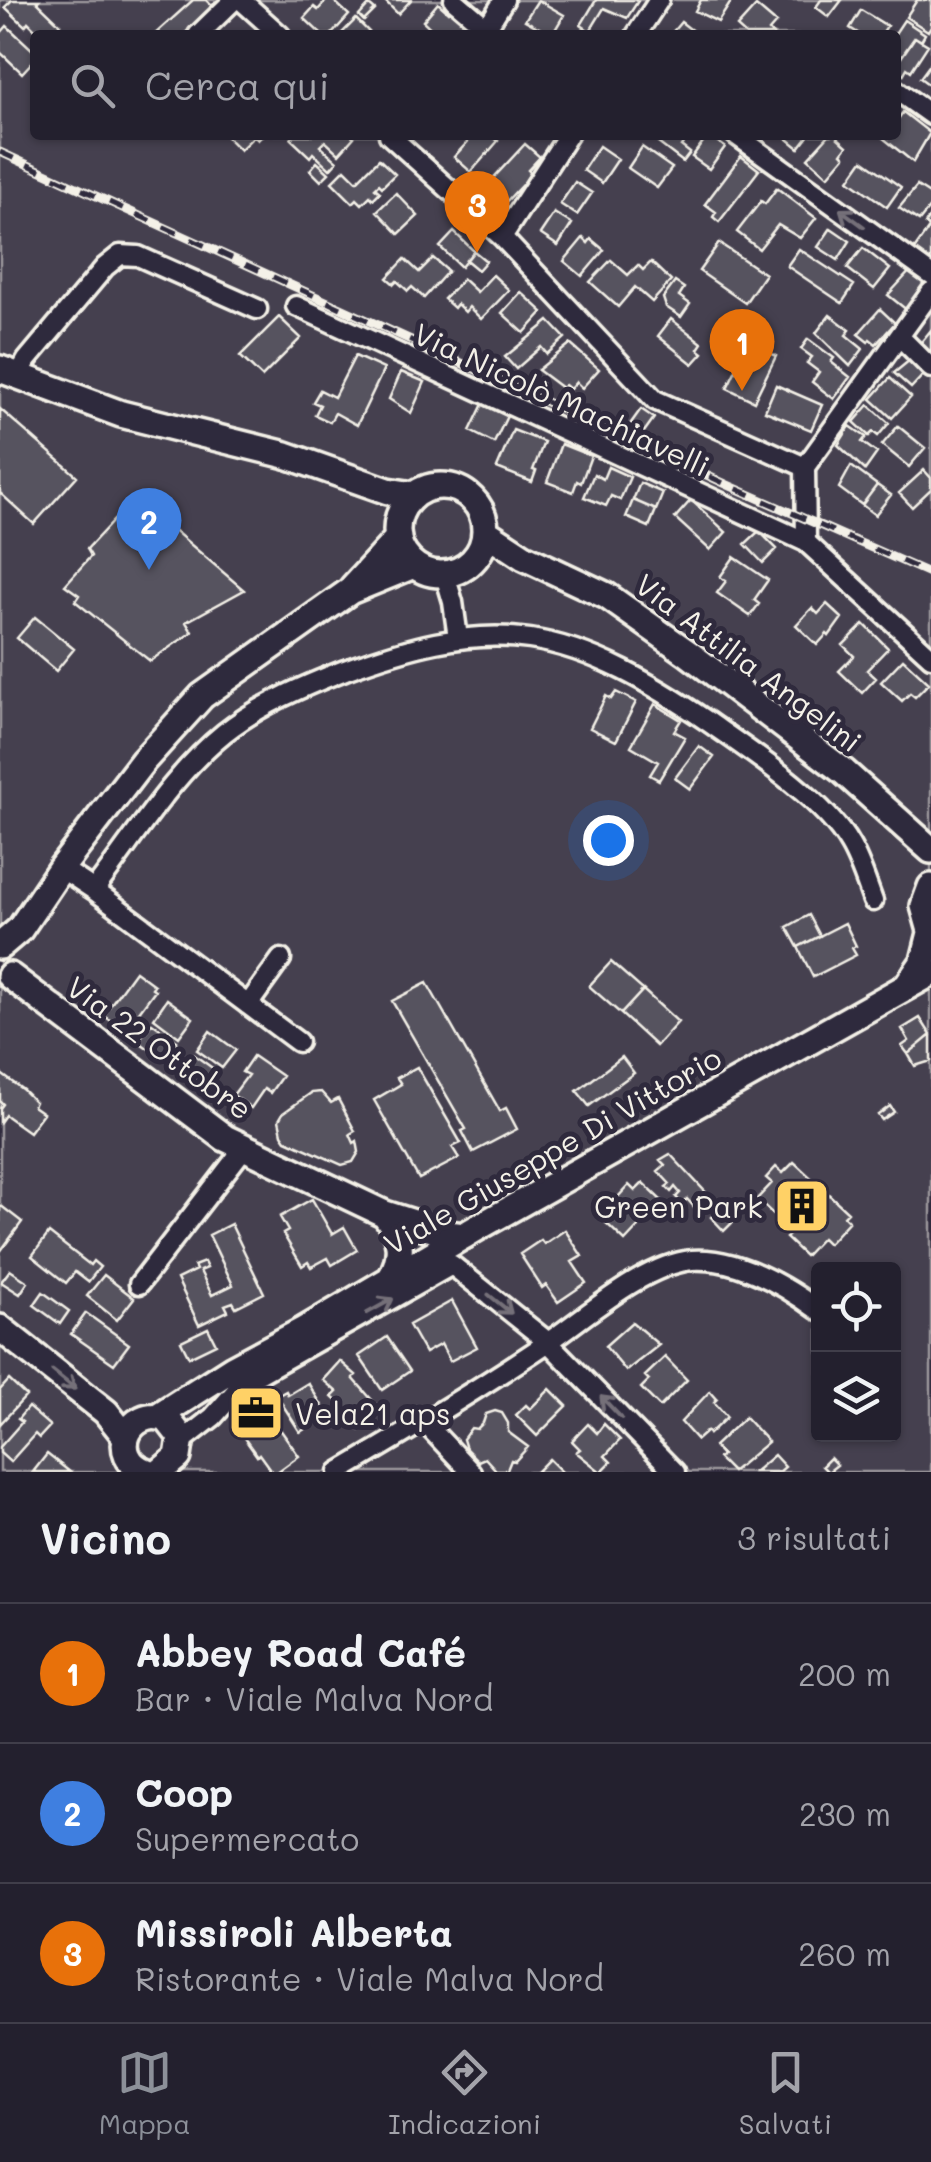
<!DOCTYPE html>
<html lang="it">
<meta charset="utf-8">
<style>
:root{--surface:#23202e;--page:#2f2d3a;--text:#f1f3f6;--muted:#a3a3aa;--line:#403e4a;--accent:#8c9099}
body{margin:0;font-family:Mali,sans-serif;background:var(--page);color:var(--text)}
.controls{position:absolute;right:30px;bottom:30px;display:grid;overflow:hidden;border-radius:10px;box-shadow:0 2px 8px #0004}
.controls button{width:90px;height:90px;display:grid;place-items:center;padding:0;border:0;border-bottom:2px solid var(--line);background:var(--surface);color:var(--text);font:50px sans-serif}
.you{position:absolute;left:608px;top:840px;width:35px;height:35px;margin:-25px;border:8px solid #fff;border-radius:50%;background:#1a73e8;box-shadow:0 0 0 15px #1a73e833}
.badge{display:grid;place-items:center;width:65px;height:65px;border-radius:50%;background:var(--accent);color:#fff;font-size:32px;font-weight:700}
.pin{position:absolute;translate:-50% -82px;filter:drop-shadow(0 2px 5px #0008)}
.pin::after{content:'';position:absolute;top:52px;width:35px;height:30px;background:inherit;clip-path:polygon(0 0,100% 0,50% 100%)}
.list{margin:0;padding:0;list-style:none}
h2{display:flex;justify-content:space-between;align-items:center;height:130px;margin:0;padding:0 40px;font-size:42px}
h2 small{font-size:32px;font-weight:400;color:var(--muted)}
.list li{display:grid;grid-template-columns:65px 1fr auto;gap:30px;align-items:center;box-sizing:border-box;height:140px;padding:0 40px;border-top:2px solid var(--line)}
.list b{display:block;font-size:38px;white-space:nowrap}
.list p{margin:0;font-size:32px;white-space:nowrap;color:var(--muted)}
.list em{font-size:32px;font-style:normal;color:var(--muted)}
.icon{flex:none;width:55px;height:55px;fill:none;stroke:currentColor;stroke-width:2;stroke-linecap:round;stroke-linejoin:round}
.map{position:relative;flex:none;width:931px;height:1472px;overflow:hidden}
.search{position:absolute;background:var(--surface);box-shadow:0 2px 8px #0004;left:30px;right:30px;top:30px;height:110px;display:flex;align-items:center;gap:25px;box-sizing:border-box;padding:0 35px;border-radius:10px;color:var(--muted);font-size:38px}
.sheet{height:550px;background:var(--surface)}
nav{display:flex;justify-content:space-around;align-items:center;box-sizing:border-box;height:140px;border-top:2px solid var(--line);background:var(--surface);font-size:28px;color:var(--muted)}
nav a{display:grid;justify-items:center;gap:5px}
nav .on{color:var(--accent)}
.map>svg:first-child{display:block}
.green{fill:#454050;stroke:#9c989c;stroke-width:2.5;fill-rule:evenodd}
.building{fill:#56525f;stroke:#f4f1e8;stroke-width:2.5}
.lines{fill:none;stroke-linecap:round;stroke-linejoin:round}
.street-casing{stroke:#f4f1e8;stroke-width:25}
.secondary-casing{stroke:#f4f1e8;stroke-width:32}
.street{stroke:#2f2a3d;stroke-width:18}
.secondary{stroke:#2f2a3d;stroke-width:25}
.rail-casing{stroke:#f4f1e8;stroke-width:9}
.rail{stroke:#2f2a3d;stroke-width:5;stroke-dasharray:15;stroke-linecap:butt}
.oneway{stroke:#747079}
.labels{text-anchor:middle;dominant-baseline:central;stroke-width:10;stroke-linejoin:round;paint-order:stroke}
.street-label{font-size:30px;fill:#f4f1e8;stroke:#2f2a3d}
.poi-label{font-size:30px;fill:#f4f1e8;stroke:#2f2a3d;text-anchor:end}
</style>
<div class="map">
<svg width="931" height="1472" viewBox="0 0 931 1472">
<rect width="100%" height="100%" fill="#2f2a3d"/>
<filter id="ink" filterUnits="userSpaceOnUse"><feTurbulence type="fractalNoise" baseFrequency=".01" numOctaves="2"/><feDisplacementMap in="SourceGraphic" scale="20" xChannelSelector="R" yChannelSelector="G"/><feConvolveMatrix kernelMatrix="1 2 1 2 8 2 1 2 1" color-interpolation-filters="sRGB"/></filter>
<g filter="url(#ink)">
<path class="green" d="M0,0h931v1472h-931zM35,35h861v100h-861zM818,1270h76v164h-76z"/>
<path class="building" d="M12,0h27l-2,2 23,22 -10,11h-9l-13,-13 -3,4 -20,-19z
M193,0h13l8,8 -31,27h-29z
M327,0h6l16,15 -18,20h-9l-18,-17 10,-11 4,3z
M384,0h27l-13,14z
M538,0l26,15 -12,20 -27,-15z
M596,0h40l2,1 -11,17 -23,-10 -14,23 -9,-6z
M701,0h27l3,2 -13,20 -23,-11z
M821,0h21l-13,17 -13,-10z
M917,0h14v26l-3,5 -22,-14z
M438,3l10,9 3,-3 20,18 -3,4 5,4h-35l-15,-14z
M369,5l6,5 -11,11 -5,-5z
M756,6l20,17 -7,8 4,4h-27l-9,-8z
M861,10l26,16 -6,9h-20l-11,-7z
M356,19l16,16 -31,-1z
M904,20l21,14 -4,7 -6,-4 -14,20 -5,-4 -2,-18z
M681,22l17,13h-28z
M7,26l28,26v7l-13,14 -22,-21v-18z
M915,37l13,8 -17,26 -4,-3 -4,7 -7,-4v-6z
M931,63v23l-11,-8z
M903,112l27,21 -17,29 -30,-24 3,-3h10v-13z
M229,135h34l-5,5 -4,-4 -14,14 -13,-13z
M294,135h57l3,2 -15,17 -14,-13 -5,5 17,15 -7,8 -17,-16 -3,4 -19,-18z
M474,135h17l7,6 -27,31 -17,-15z
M663,135h27l-9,11 9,7 -7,9 -25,-19z
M708,135l17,12 -16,22 -17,-12z
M783,135h26l-10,13z
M829,135h11l-2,3 9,8 -5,7 3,3 -17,20 -20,-18z
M525,144l15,13 -12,13 4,4 -30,32 -18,-18z
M599,146l19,13 -16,24 -19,-13z
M642,147l30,21 -15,20 -29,-20z
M741,156l18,14 -40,52 -6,-5 3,-5 -11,-8z
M379,159l16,15 -13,13 -3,-3 -4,4 5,4 -7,7 -3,-3 -8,8 -5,-5 -4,4 -21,-21 13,-13 12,12z
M863,160l38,27 -14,20 -38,-27z
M317,162l12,11 -8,8 -11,-11z
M575,182l17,11 -15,22 -17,-11z
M917,186l14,9v11l-12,15 -20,-13z
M777,188l39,30 -16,20 -22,-13 -19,24 -22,-17 24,-31 4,3z
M396,193l22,23 -19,18 -22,-23z
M554,213l18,11 -14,22 -18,-12z
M931,215v49l-18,-13 17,-24 -5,-3z
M831,228l19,13 -12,19 -20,-13z
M454,232l20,19 -13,16 -21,-20z
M583,238l5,5 3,-4 13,11 -22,26 -18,-15z
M719,243l46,31 -20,29 -46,-32z
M863,248l27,21 -16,20 -27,-21z
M799,249l55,36 -12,18 -55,-37z
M474,251l12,10 -8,9 -12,-10z
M433,258l15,13 -24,27 -12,-11 -4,4 -11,-10 -3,3 -7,-6 18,-19 14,13z
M611,260l17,15 10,-10 5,5 8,-8 20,19 -19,21 -17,-15 -17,20 -28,-25z
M913,268l18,14 -23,29 -20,-16z
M493,275l16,15 -28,29 -12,-12 -4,5 -8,-8 -3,4 -10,-9 19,-20 14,13z
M675,282l9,6 -5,8 11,8 -9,13 -15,-10 -3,-9z
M521,292l22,20 -19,21 -22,-20z
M880,309l15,14 -19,21 -6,-5 -2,3 -10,-8z
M830,315l20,15 -4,5 17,14 -13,17 -34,-33z
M279,317l22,21 -39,39 -22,-21z
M671,319l31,24 -4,6 5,4 -10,11 -35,-28z
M549,321l16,17 -18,16 -6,-7 -25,22 -11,-12z
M931,330v26l-13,-10z
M808,339l26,19 -3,4 19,15 -16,22 -22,-17 7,-10 -12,-9 5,-6 -11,-8z
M749,343l27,13 -22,45 -27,-13z
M570,344l29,25 -17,19 -6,-6 -6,7 -5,-4 -3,3 -24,-18z
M355,356l29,13 -27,56 -22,-12 -5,9 -15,-7 5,-10 -7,-3 7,-12 14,7z
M910,360l15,13 -14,15 -17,-15z
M401,372l24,10 -14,31 -22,-14z
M890,378l21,19 -19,21 -21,-19z
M776,385l46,20 -11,25 -46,-19z
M483,404l24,12 -13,27 -24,-12z
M869,405l20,18 -11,13 -5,-4 -4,4 -15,-14z
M0,409l77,67 -43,48 -34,-31z
M641,409l13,9 -10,14 -13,-9z
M850,426l16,11 -4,5 15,11 -12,17 -27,-25z
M898,426l27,22 -16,19 -27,-22z
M513,430l31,12 -11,28 3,1 -4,11 -35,-14z
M561,444l30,12 -10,27 -4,-2 -4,11 -26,-10z
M851,466l26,19 -15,20 -23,-17z
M608,467l22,10 -10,23 -9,-4 -5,10 -22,-9 10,-23 9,5z
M924,470l7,8v11l-19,18 -13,-14z
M640,483l23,10 -7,17 -23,-10z
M877,485l14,10 -16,20 -13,-10z
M633,500l23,10 -7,17 -23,-10z
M691,500l35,32 -16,18 -35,-32z
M130,503l39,23 75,64 -58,32 6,10 -42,29 -75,-60 4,-6 -14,-10 26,-29 -4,-7z
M759,531l18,18 -14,14 -18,-19z
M734,557l34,23 -14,20 5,4 -9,12 -33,-23 9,-12 -6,-4z
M827,604l15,14 -13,18 -2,-2 -10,11 -21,-20 16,-17 6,6z
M35,617l39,32 -18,22 -39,-33z
M864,624l24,24 -21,22 9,8 -14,15 -23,-22 15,-15 -11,-11z
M903,659l26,24 -14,14 -5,-4 -8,8 -21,-19z
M616,692l20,10 -20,39 -26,-13 16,-32 5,3z
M655,704l26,16 -7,11 11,6 -26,43 -9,-5 8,-13 -27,-16z
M699,746l15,11 -24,32 -15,-11z
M809,915l11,21 -22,11 -11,-20z
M845,923l11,23 -4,2 4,7 -43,22 -15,-30z
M611,962l32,28 -22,24 -32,-28z
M135,971l19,14 -2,3 3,2 -30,41 -22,-16z
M427,983l73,128 6,-3 11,21 -44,23 -11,-21 4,-2 -74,-128z
M643,990l35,32 -22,24 -35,-32z
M167,999l26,19 -14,19 -25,-19z
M920,1018l11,17 -23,19 -6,-8 7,-5 -7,-12z
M152,1023l25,18 -13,19 -26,-19z
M210,1031l26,19 -14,18 -25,-18z
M931,1035v26l-16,5 -7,-12z
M193,1054l25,18 -13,19 -26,-18z
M253,1056l29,20 -12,17 -6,-4 -13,19 -18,-13 15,-20 -6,-3z
M622,1057l12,16 -45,33 -12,-15z
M417,1067l44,76 -9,4 7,11 -40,21 -45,-79 27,-16 -4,-6z
M0,1073l23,17 12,12 -2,4 10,7 -14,19 -24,-17 -5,7v-14l3,-4 -3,-3z
M321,1092l10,11 7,-4 17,32 -5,3 4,9 3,-2 2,11 -6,10 -11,3 -56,-25 -4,-6 -3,-14 4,-7 28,-20z
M890,1106l4,6 -12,8 -4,-5z
M670,1154l43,46 -9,8 -4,-5 -5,5 -8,-9 -5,5 -6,-7 4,-4 -5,-6 -4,5 -5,-5 4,-3 -12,-13 7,-6 -5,-5z
M794,1162l54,50 -4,4 5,5 -21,23 -6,-6 -17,18 -19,-18 6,-6 -35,-33 15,-16 -6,-5 10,-11 7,6z
M643,1183l19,18 -13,14 -4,-4 -10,10 5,4 -15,16 -19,-18 7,-8 -6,-6 22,-24 6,6z
M312,1199l20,35 12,-7 13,23 -25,15 -4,-7 -17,9 -3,-5 -6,4 -19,-32 5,-3 -8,-14z
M0,1205l22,17 -22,30z
M721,1208l12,14 -9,9 -13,-14z
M231,1224l33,69 -28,14 -3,-5 -8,3 3,6 -29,14 -22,-46 19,-9 -2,-4 10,-4 3,6 -7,3 12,24 21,-10 -24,-50z
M565,1230l17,26 -10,6 14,21 -28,19 -12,-17 -4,3 -22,-34 21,-14 3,4z
M49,1233l41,32 3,-4 7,6 -12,15 -13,-10 -9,11 -34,-27z
M10,1270l18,12 -8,12 -19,-12z
M104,1275l30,23 -17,22 -30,-24z
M43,1292l26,19 -9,13 -26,-19z
M452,1301l25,46 -27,14 -9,-17 -16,9 -16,-28z
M86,1313l43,31 -15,20 -43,-30z
M632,1322l27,23 -33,26 -21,-25z
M208,1328l8,16 -27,13 -8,-16z
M387,1337l23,34 -28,19 -23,-34z
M665,1357l22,23 -27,27 -19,-19 8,-8 -4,-4z
M340,1361l16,14 -3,3 26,30 -20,22 -19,-17 5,-4 -13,-12 5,-5 -14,-12z
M9,1380l17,16 -26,28v-34z
M308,1383l20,32 -28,17 -23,-36 9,-5 2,4z
M550,1389l17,17 -30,30 -21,-21 10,-10 4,4z
M710,1391l7,8 -3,3 13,15 -18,17 -2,-3 -10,9 -16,-18z
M28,1407l22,19 -11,12 -4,-4 -25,28 -10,-9v-6l22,-25 -4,-3z
M265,1408l34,48 -22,16h-5l-13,-18 -2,2 -20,-28z
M495,1411l7,2 6,10v9l20,15 -13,14 -4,-1 -4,10h-11l-11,-12 -7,3 -12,-12 -3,-10 8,-11 6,1 6,-6 3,-9z
M745,1417l23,25 -36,30 -14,-14 4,-3 -8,-9z
M588,1424l9,9 7,-9 16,16 -15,16 6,6 -10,10 -25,-20 4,-3 -8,-8z
M47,1454l23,18h-37z
M774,1455l11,12 -6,5h-25z
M830,1458l7,7 -9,7 -6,-6z
M549,1459l13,13h-26z"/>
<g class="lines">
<g class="street-casing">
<path id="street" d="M241,0l39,35
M454,0l41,35
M486,29l18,-29
M198,35l36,-35
M636,35l23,-35
M896,90l35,25
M389,135l113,102 153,163 150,67 1,75 125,115
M736,135l195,140
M502,237l66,-102
M296,306l510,236
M900,337l31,31
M18,376l9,-16 78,-93 15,-12 18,1 119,53
M805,467l126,-175
M445,575l8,27 5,36
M61,868l33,22
M248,1005l33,-46
M298,1042l-204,-152c41,-53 78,-115 130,-157 35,-28 80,-47 121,-63 58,-21 122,-41 185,-31 63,9 126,47 177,82 43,30 118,79 143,124 10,17 16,37 23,56
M139,1284l105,-136
M424,1422l47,50
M181,1442l32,-25 30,-34 209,-118 96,77 127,130
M339,1472c70,-41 140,-83 208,-129 40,-27 96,-78 145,-83 45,-3 92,25 126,50"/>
</g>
<g class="secondary-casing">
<path id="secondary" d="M0,369l121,45 165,41 102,36 26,4
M397 530a44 44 0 1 1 88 0a44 44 0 1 1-88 0Z
M486,532l38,25 83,39 82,58 155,118 87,78
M353,587l45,-49
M931,887l-7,19 7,25
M0,946l20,-17 41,-61 82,-107 59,-65 148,-105 64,-26
M10,976l215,162 160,76 63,20 16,2
M907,986l17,-25 7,-28
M385,1214c17,23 19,40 5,66
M0,1328l106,84 19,24
M158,1416l75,-48 71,-38 173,-102 454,-255
M146,1472c-39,-15 -18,-67 21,-53l14,18 -3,20 -18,15"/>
</g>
<use href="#street" class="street"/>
<use href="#secondary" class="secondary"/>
<g class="rail-casing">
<path id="rail" d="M0,152l728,333 203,89"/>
</g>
<use href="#rail" class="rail"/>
</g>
<defs><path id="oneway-shaft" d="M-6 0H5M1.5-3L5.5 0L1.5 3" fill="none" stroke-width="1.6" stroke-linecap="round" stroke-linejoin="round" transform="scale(2.5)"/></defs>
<g class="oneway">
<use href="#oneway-shaft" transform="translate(852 218) rotate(-144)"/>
<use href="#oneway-shaft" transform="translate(500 1304) rotate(39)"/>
<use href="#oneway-shaft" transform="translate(380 1306) rotate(-29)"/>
<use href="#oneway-shaft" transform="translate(64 1380) rotate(39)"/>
<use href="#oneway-shaft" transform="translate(611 1407) rotate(-134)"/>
</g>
</g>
<defs>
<g id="building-square" transform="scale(2.875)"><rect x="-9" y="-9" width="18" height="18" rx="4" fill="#ffd166" stroke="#2f2a3d"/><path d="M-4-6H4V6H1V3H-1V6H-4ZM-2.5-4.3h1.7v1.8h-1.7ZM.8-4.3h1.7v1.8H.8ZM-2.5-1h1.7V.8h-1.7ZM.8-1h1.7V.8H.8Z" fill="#111"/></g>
<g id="office-square" transform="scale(2.875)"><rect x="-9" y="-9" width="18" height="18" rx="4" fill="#ffd166" stroke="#2f2a3d"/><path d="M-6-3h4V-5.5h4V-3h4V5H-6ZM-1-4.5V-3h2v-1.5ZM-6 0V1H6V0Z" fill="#111"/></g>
</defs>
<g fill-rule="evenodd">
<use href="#building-square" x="802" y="1206"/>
<use href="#office-square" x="256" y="1413"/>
</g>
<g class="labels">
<g class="street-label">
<text transform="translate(562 399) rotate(25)">Via Nicolò Machiavelli</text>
<text transform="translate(749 662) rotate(37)">Via Attilia Angelini</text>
<text transform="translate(160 1047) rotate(36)">Via 22 Ottobre</text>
<text transform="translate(552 1150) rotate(-30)">Viale Giuseppe Di Vittorio</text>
</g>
<g class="poi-label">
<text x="763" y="1206">Green Park</text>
<text x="295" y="1413" text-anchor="start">Vela21 aps</text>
</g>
</g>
</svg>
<div class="controls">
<button><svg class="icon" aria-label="locate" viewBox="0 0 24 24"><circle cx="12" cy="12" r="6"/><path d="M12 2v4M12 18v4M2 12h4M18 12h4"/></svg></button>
<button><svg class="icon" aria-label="layers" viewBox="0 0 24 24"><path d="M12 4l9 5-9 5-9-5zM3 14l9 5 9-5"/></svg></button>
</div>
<div class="you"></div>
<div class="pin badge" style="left:742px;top:391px;background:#e8710a">1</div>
<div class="pin badge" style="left:149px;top:570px;background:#3f7fe0">2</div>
<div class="pin badge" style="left:477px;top:253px;background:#e8710a">3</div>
<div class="search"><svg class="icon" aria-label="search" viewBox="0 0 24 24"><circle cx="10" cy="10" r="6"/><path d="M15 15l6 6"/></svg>Cerca qui</div>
</div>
<section class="sheet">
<h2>Vicino<small>3 risultati</small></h2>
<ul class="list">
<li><span class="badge" style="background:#e8710a">1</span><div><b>Abbey Road Café</b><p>Bar · Viale Malva Nord</p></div><em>200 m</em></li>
<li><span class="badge" style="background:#3f7fe0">2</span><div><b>Coop</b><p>Supermercato</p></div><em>230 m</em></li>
<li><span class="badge" style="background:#e8710a">3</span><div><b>Missiroli Alberta</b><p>Ristorante · Viale Malva Nord</p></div><em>260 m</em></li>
</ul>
</section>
<nav>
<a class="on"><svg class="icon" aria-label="map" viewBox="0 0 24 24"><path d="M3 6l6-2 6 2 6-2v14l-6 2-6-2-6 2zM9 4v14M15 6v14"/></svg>Mappa</a>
<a><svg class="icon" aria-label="directions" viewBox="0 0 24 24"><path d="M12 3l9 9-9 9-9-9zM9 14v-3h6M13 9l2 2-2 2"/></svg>Indicazioni</a>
<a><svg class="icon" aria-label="saved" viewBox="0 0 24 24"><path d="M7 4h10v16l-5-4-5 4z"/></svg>Salvati</a>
</nav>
